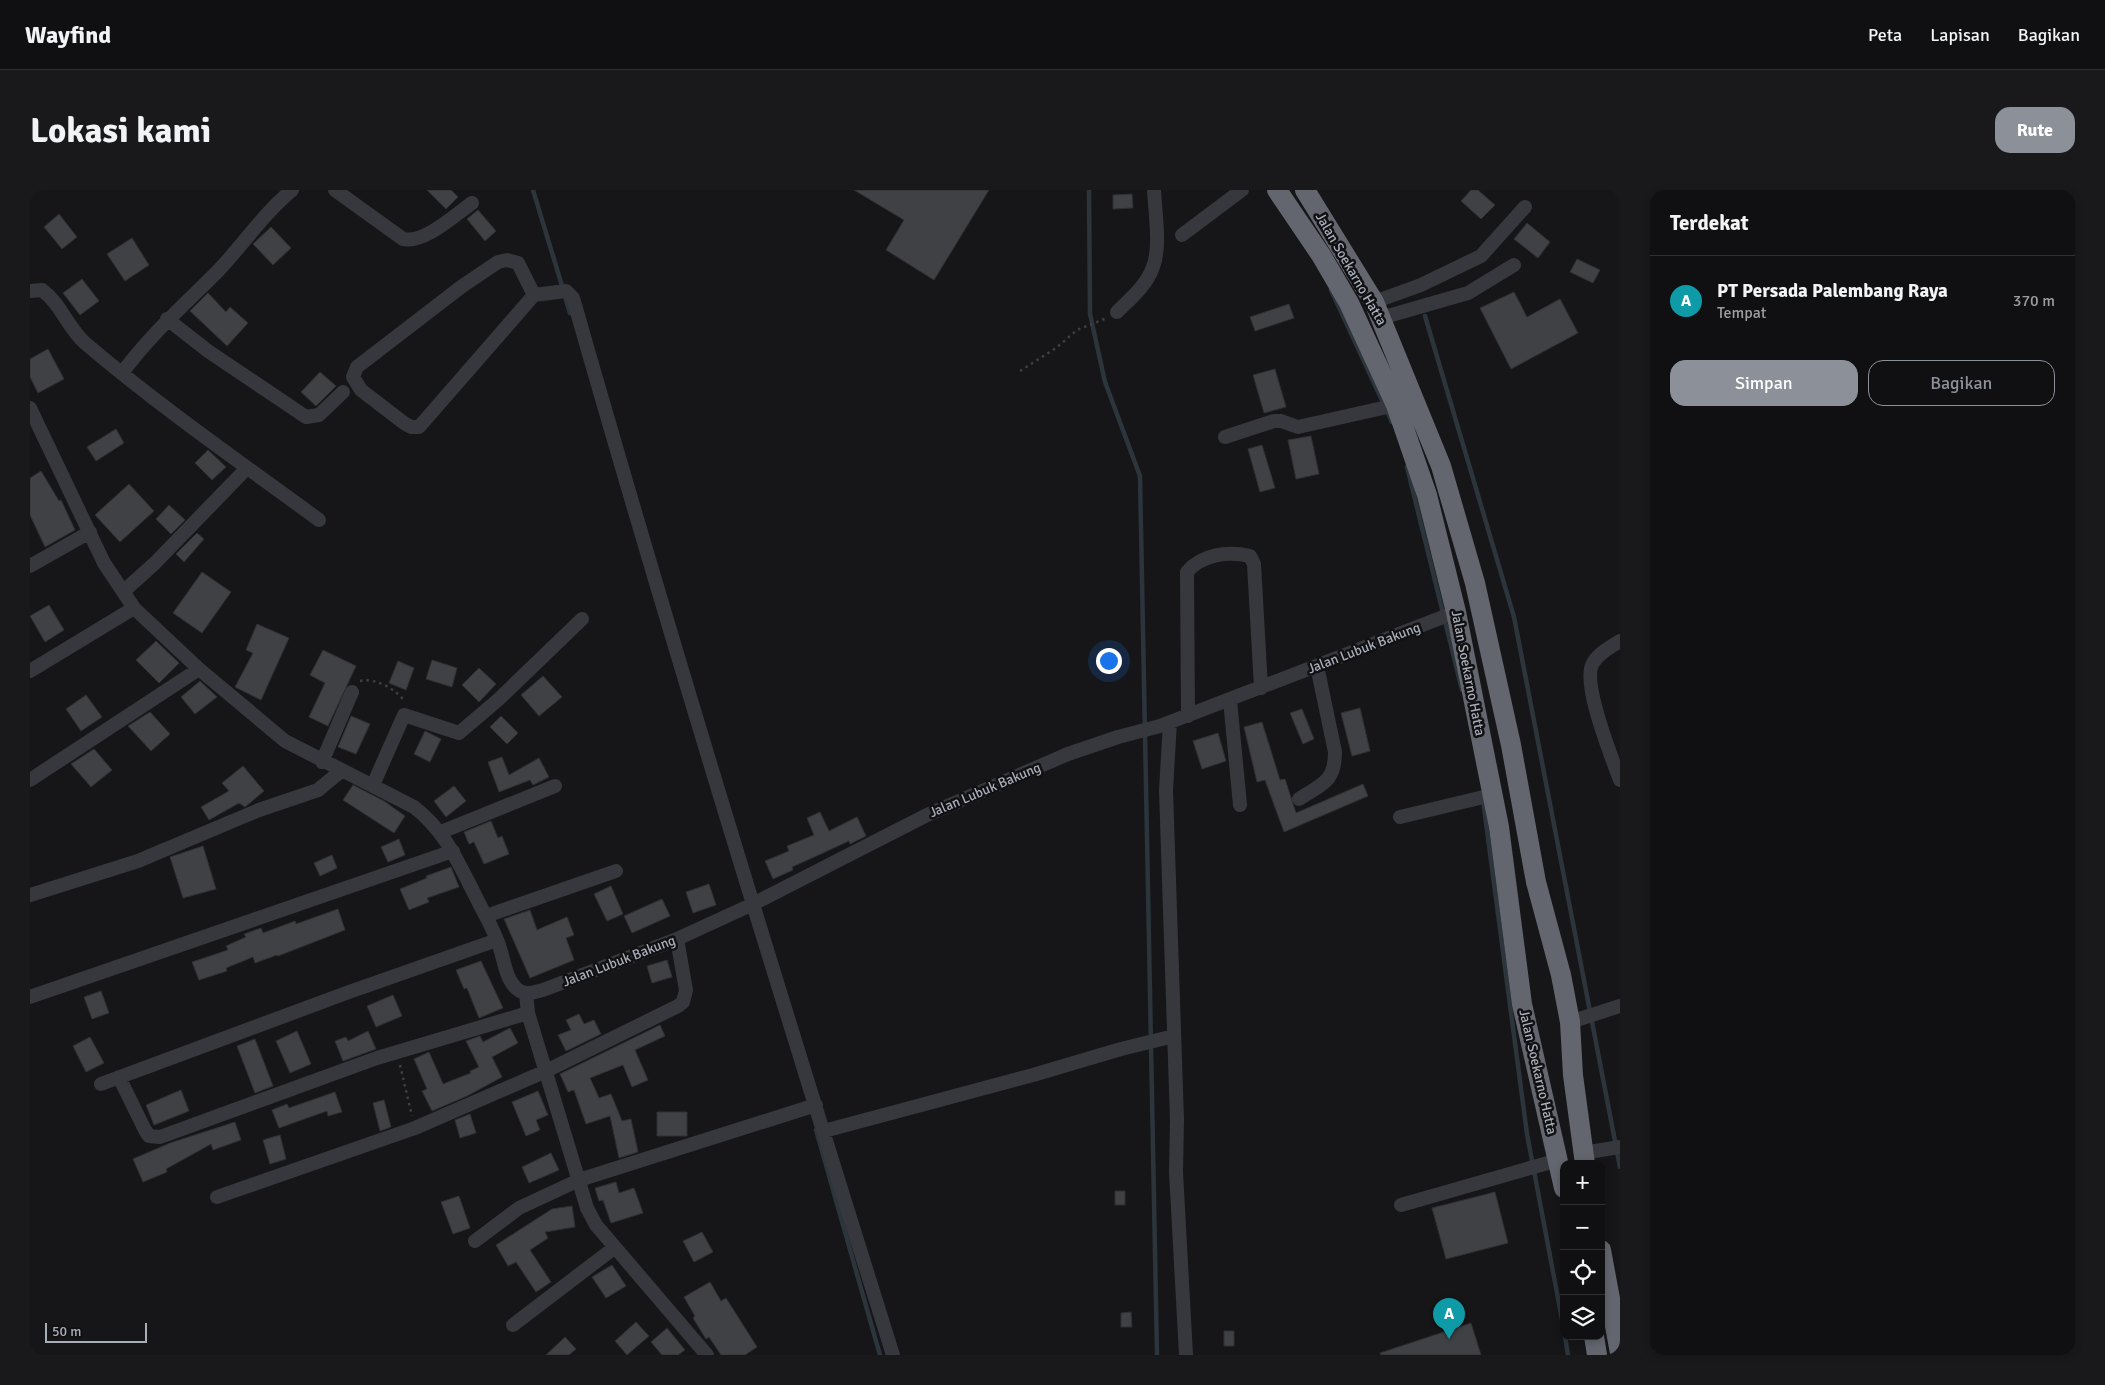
<!DOCTYPE html>
<html lang="id">
<meta charset="utf-8">
<style>
:root{--surface:#101012;--page:#19191b;--text:#f1f3f6;--muted:#9c9d9f;--line:#303032;--accent:#8c9099}
body{margin:0;font-family:Signika,sans-serif;background:var(--page);color:var(--text)}
.controls{position:absolute;right:15px;bottom:15px;display:grid;overflow:hidden;border-radius:10px;box-shadow:0 2px 8px #0003}
.controls button{width:45px;height:45px;display:grid;place-items:center;padding:0;border:0;border-bottom:1px solid var(--line);background:var(--surface);color:var(--text);font:25px sans-serif}
.scale{position:absolute;left:15px;bottom:12px;width:102px;box-sizing:border-box;padding-left:5px;border:2px solid #a8adb8;border-top:0;font-size:14px;line-height:18px;white-space:nowrap;color:#a8adb8;-webkit-text-stroke:4px #111113;paint-order:stroke}
.you{position:absolute;left:1078px;top:470px;width:18px;height:18px;margin:-12px;border:4px solid #fff;border-radius:50%;background:#1a73e8;box-shadow:0 0 0 8px #1a73e833}
.badge{display:grid;place-items:center;width:32px;height:32px;border-radius:50%;background:var(--accent);color:#fff;font-size:16px;font-weight:700}
.pin{position:absolute;translate:-50% -41px;filter:drop-shadow(0 1px 2px #0008)}
.pin::after{content:'';position:absolute;top:26px;width:18px;height:15px;background:inherit;clip-path:polygon(0 0,100% 0,50% 100%)}
.list{margin:0;padding:0;list-style:none}
h2{display:flex;justify-content:space-between;align-items:center;height:65px;margin:0;padding:0 20px;font-size:21px}
h2 small{font-size:16px;font-weight:400;color:var(--muted)}
.list li{display:grid;grid-template-columns:32px 1fr auto;gap:15px;align-items:center;box-sizing:border-box;height:90px;padding:0 20px;border-top:1px solid var(--line)}
.list b{display:block;font-size:19px;white-space:nowrap}
.list p{margin:0;font-size:16px;white-space:nowrap;color:var(--muted)}
.list em{font-size:16px;font-style:normal;color:var(--muted)}
.actions{display:flex;gap:10px;padding:15px 20px}
.actions a{flex:1;padding:11px 0;border:1px solid var(--accent);border-radius:15px;text-align:center;font-size:18px;color:var(--accent)}
.actions .main{background:var(--accent);color:#fff}
.icon{flex:none;width:28px;height:28px;fill:none;stroke:currentColor;stroke-width:2;stroke-linecap:round;stroke-linejoin:round}
.map{position:relative;flex:none;width:1590px;height:1165px;overflow:hidden;border-radius:15px}
header{display:flex;align-items:center;gap:30px;box-sizing:border-box;height:70px;padding:0 25px;background:var(--surface);border-bottom:1px solid var(--line)}
header strong{font-size:24px}
nav{display:flex;gap:28px;margin-inline-start:auto;font-size:18px}
.intro{display:flex;align-items:center;justify-content:space-between;box-sizing:border-box;height:120px;padding:0 30px}
h1{margin:0;font-size:35px}
.button{padding:12px 22px;border-radius:15px;background:var(--accent);color:#fff;font-size:18px;font-weight:700}
main{display:flex;gap:30px;padding:0 30px}
aside{flex:1;background:var(--surface);border-radius:15px;box-shadow:0 2px 8px #0003}
.map>svg:first-child{display:block}
.lines{fill:none;stroke-linecap:round;stroke-linejoin:round}
.stream{stroke:#2c353c;stroke-width:4.5}
.building{fill:#404145;stroke:#303034}
.path{stroke:#3d3f44;stroke-width:2.5;stroke-dasharray:2.5 4;stroke-linecap:butt}
.minor{stroke:#37383d;stroke-width:14}
.highway{stroke:#63666e;stroke-width:20}
.labels{text-anchor:middle;dominant-baseline:central;stroke-width:5;stroke-linejoin:round;paint-order:stroke}
.street-label{font-size:14px;fill:#a8adb8;stroke:#111113}
</style>
<header>
<strong>Wayfind</strong>
<nav><a>Peta</a><a>Lapisan</a><a>Bagikan</a></nav>
</header>
<div class="intro"><h1>Lokasi kami</h1><a class="button">Rute</a></div>
<main>
<div class="map">
<svg width="1590" height="1165" viewBox="0 0 1590 1165">
<rect width="100%" height="100%" fill="#161618"/>
<g class="lines">
<path class="stream" d="M503,0l30,99
M1059,0l1,124 15,68 35,94 17,879
M1301,100l61,132
M535,107l5,16
M1395,126l89,301 106,550
M1377,277l55,223
M1453,610l44,334 37,196
M786,940l64,225
M1535,1146l3,19"/>
</g>
<path class="building" d="M397,0h24l7,7 -12,12z
M824,0h135l-55,90 -48,-30 18,-30z
M1441,0h7l17,15 -14,14 -20,-18z
M1102,4l1,14 -20,1v-14z
M448,20l18,21 -11,10 -18,-22z
M29,24l18,23 -15,12 -18,-22z
M1497,33l23,19 -12,16 -24,-19z
M241,37l20,21 -18,17 -20,-21z
M102,48l17,27 -24,16 -18,-27z
M1547,69l23,11 -7,13 -23,-11z
M52,89l17,22 -19,14 -17,-22z
M1484,102l13,25 33,-18 18,34 -67,36 -31,-61z
M178,103l18,19 4,-5 18,16 -21,23 -37,-35z
M1259,114l5,14 -39,13 -5,-14z
M18,159l16,30 -26,14 -8,-16v-18z
M1245,179l11,38 -22,6 -11,-38z
M290,182l16,14 -20,20 -15,-14z
M86,239l8,14 -28,18 -9,-14z
M1281,246l8,38 -23,5 -8,-39z
M1232,255l13,43 -15,4 -12,-43z
M178,260l18,17 -14,13 -17,-17z
M11,281l18,30 2,-1 14,30 -30,17 -15,-32v-37z
M99,294l25,27 -34,31 -25,-27z
M139,315l16,15 -14,14 -15,-15z
M167,343l7,6 -20,23 -8,-8z
M172,382l29,20 -29,41 -29,-20z
M19,415l15,25 -19,12 -15,-26z
M227,434l32,14 -28,62 -26,-13 18,-34 -7,-3z
M126,451l23,22 -20,20 -23,-23z
M293,460l33,16 -28,60 -19,-9 16,-34 -15,-8z
M402,470l25,8 -5,19 -26,-8z
M368,471l16,7 -8,22 -17,-7z
M449,478l17,16 -17,18 -17,-17z
M513,486l19,21 -23,19 -18,-21z
M170,491l17,16 -22,17 -14,-17z
M56,505l16,22 -21,14 -15,-22z
M1330,518l10,43 -18,5 -11,-43z
M1272,519l12,30 -11,5 -13,-31z
M120,522l20,22 -19,17 -23,-25z
M321,526l19,8 -14,30 -18,-7z
M471,526l17,17 -11,11 -17,-17z
M1232,532l18,58 5,-1 11,34 67,-29 5,12 -84,36 -19,-52 -8,2 -13,-55z
M395,541l16,8 -11,23 -16,-8z
M1188,543l8,28 -24,8 -9,-28z
M64,559l18,21 -21,17 -20,-23z
M472,567l7,18 30,-17 10,19 -16,8 -3,-5 -31,12 -11,-30z
M213,576l21,25 -19,16 -6,-4 -30,17 -8,-13 28,-16 -7,-8z
M323,595l31,16 21,15 -11,17 -51,-33z
M424,596l12,15 -20,16 -12,-16z
M790,622l9,19 28,-14 9,19 -16,8 -1,-3 -37,17 -20,9 1,3 -20,9 -8,-18 24,-10 -2,-5 27,-11 -7,-17z
M461,631l7,17 4,-2 7,18 -25,10 -10,-22 -5,2 -5,-12z
M369,649l6,16 -17,7 -7,-15z
M173,656l13,43 -33,9 -13,-41z
M302,665l5,13 -17,8 -6,-13z
M421,677l8,20 -32,11 2,4 -20,8 -9,-21 27,-11 -1,-2z
M679,694l7,21 -23,8 -7,-21z
M581,696l12,28 -16,7 -13,-27z
M632,709l8,17 -38,17 -8,-17z
M308,719l7,21 -67,26 -1,-1 -22,8 -2,-6 -27,11 1,3 -28,9 -7,-18 36,-12 -2,-4 20,-9 -2,-3 17,-6 2,5 32,-12 1,3z
M500,720l7,20 30,-13 7,18 -8,3 8,22 -44,18 -26,-59z
M637,770l5,17 -20,6 -5,-17z
M451,771l22,47 -24,10 -12,-30 -3,1 -8,-19z
M71,801l8,22 -17,6 -8,-22z
M363,805l9,21 -26,11 -9,-21z
M549,824l5,10 10,-4 7,14 -35,17 -8,-16 13,-5 -5,-10z
M630,835l5,11 -30,14 13,30 -16,7 -9,-22 -33,13 9,20 12,-4 11,27 9,-2 7,33 -19,6 -9,-42 -24,8 -12,-34 -6,2 -8,-18z
M480,838l8,15 -26,14 10,20 -35,19 -35,15 -10,-20 5,-2 -13,-30 15,-7 14,32 28,-11 -1,-2 9,-4 -13,-26 14,-5 3,6z
M267,841l14,33 -21,9 -14,-32z
M338,841l8,18 -33,12 -8,-20 11,-4 2,4z
M60,847l14,26 -18,9 -13,-26z
M225,849l18,47 -18,7 -18,-47z
M151,900l8,21 -35,14 -8,-20z
M508,901l10,24 -12,5 4,10 -14,6 -14,-34z
M305,902l7,20 -14,4 -1,-5 -48,17 -7,-18 15,-6 2,4z
M354,910l7,27 -11,4 -7,-28z
M627,922h30v24h-30z
M440,924l6,19 -16,5 -5,-18z
M205,932l6,18 -28,10 -2,-6 -45,25 1,3 -24,10 -10,-23 37,-16z
M250,945l6,24 -16,5 -7,-24z
M521,963l8,17 -30,13 -7,-16z
M586,992l3,11 15,-5 9,25 -32,10 -8,-23 -4,1 -4,-13z
M1085,1001h10v14h-10z
M1465,1002l13,51 -62,16 -14,-51z
M429,1006l11,32 -17,6 -12,-32z
M542,1016l3,21 -30,5 3,6 -18,12 21,32 -15,10 -20,-30 -8,4 -12,-21 56,-36z
M672,1042l11,20 -19,10 -11,-21z
M582,1075l14,21 -20,12 -14,-21z
M680,1092l11,19 5,-3 31,49 -12,8h-24l-12,-18 -3,2 -13,-21 2,-2 -11,-19z
M1101,1122l1,15h-11v-14z
M606,1132l13,14 -22,19 -12,-14z
M1441,1133l10,32h-100l-1,-2z
M637,1138l18,22 -7,5h-16l-11,-13z
M1194,1141h10v15h-10z
M535,1147l11,12 -7,6h-23z"/>
<g class="lines">
<path class="path" d="M990,181l36,-23 21,-18 30,-12
M330,491c14,-4 38,9 45,21
M370,875l12,51"/>
<path class="minor" d="M305,0l68,49c21,5 52,-24 69,-36
M1152,45l60,-45
M0,101l12,-1c19,14 26,38 43,53 74,63 155,119 234,177
M504,105l-16,-32 -11,-3 -9,2 -37,25 -104,80 -4,10 8,13 43,33 7,4h8l115,-132 32,-4 7,7c101,354 210,706 320,1057
M1344,112l47,-17 60,-29 44,-49
M1087,122c13,-13 30,-27 36,-45 8,-20 2,-55 1,-77
M1351,128l87,-25 46,-28
M137,129l41,32 98,66 13,-2 24,-23
M92,183c28,-38 62,-68 95,-101 26,-27 46,-58 75,-82
M0,218l74,155 30,45 65,61 86,72 129,66c31,24 43,53 61,88 7,15 16,29 22,45 7,15 7,38 20,49 8,7 18,3 26,1l134,-51 76,-35 174,-89 141,-61 50,-17 42,-11 296,-114
M1195,247l49,-16h7l17,6 98,-22
M0,376l60,-34
M94,401l31,-28 92,-95
M1590,451c-10,6 -21,12 -27,22 -12,19 19,95 27,117
M0,481l104,-63
M1200,510l10,105
M1158,526l-1,-144c15,-18 41,-21 63,-16l4,8 7,124
M1140,532l-4,68 11,330 -1,52 10,183
M292,572l30,-70
M0,590l169,-111
M343,595l31,-70 55,18 40,-34 83,-80
M1269,609c23,-15 36,-17 36,-47l-18,-86
M1370,627l92,-22
M411,642l114,-46
M0,705l108,-34 121,-51 59,-20 23,-19
M456,726l130,-45
M496,803l2,20 59,195 9,17 111,130
M0,807l423,-146
M1540,832l50,-16
M89,887l26,53 4,6 11,1 217,-79 151,-45
M71,894l248,-92 148,-52
M794,941l209,-56 88,-26 53,-13
M1553,963l37,-6
M187,1007l198,-69 131,-57 132,-65 5,-4 3,-12 -9,-51
M1371,1015l157,-45
M445,1051l44,-33 60,-28 237,-75
M483,1135l101,-77"/>
<path class="highway" d="M1247,0l44,65 28,48 47,102 31,90 29,117 43,215 23,177 42,184
M1275,0l69,112 67,164 34,117 36,162 25,137 25,93 9,47 3,53 12,89
M1571,1060l19,103
M1564,1146l3,19"/>
</g>
<g class="labels">
<g class="street-label">
<text transform="translate(1321 79) rotate(60)">Jalan Soekarno Hatta</text>
<text transform="translate(1334 458) rotate(-21)">Jalan Lubuk Bakung</text>
<text transform="translate(1438 483) rotate(79)">Jalan Soekarno Hatta</text>
<text transform="translate(955 600) rotate(-23)">Jalan Lubuk Bakung</text>
<text transform="translate(589 771) rotate(-21)">Jalan Lubuk Bakung</text>
<text transform="translate(1508 882) rotate(77)">Jalan Soekarno Hatta</text>
</g>
</g>
</svg>
<div class="controls">
<button>+</button>
<button>−</button>
<button><svg class="icon" aria-label="locate" viewBox="0 0 24 24"><circle cx="12" cy="12" r="6"/><path d="M12 2v4M12 18v4M2 12h4M18 12h4"/></svg></button>
<button><svg class="icon" aria-label="layers" viewBox="0 0 24 24"><path d="M12 4l9 5-9 5-9-5zM3 14l9 5 9-5"/></svg></button>
</div>
<div class="scale">50 m</div>
<div class="you"></div>
<div class="pin badge" style="left:1419px;top:1149px;background:#0f9aa8">A</div>
</div>
<aside>
<h2>Terdekat<small></small></h2>
<ul class="list">
<li><span class="badge" style="background:#0f9aa8">A</span><div><b>PT Persada Palembang Raya</b><p>Tempat</p></div><em>370 m</em></li>
</ul>
<div class="actions"><a class="main">Simpan</a><a>Bagikan</a></div>
</aside>
</main>
